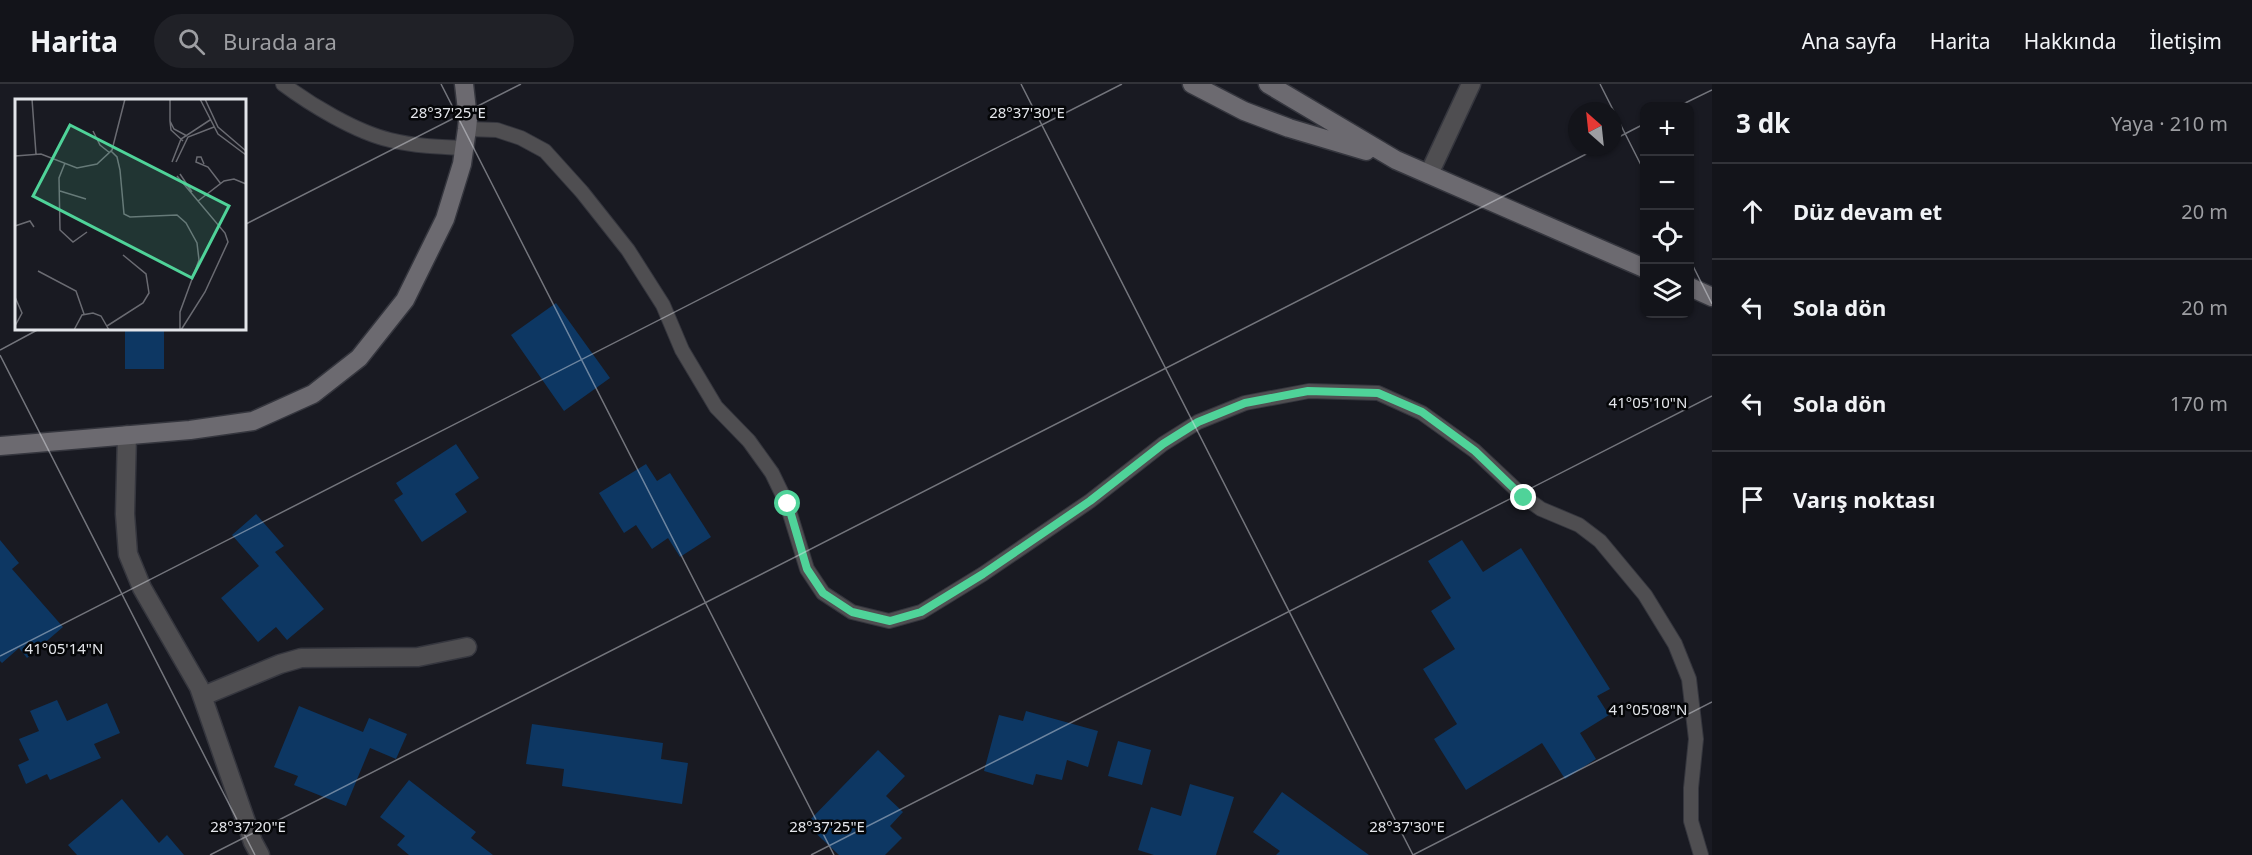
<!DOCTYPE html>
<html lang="tr">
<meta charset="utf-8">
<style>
:root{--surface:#13141a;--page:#202127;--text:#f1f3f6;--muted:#9d9ea2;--line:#323339}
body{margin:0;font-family:"Noto Sans",sans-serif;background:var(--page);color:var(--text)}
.controls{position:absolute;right:18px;top:18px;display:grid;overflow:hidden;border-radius:12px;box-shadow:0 2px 4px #0004}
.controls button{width:54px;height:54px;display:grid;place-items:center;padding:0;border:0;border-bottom:2px solid var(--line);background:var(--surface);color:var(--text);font:30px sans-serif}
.compass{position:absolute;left:1568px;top:18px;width:54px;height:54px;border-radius:50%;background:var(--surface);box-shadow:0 2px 4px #0004;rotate:333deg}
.stop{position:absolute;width:18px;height:18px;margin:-14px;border:4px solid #4fd399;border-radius:50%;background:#fff}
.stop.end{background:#4fd399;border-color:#fff;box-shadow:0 2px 6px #0008}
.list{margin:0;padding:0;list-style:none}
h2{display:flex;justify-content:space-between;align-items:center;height:78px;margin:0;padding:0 24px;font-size:26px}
h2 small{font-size:20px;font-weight:400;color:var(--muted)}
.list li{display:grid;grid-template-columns:39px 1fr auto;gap:18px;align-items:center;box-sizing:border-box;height:96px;padding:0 24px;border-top:2px solid var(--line)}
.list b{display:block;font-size:22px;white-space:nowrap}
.list em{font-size:20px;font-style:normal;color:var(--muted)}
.icon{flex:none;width:33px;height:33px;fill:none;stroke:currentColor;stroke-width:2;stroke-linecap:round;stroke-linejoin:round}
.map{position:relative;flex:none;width:1712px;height:771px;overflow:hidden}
header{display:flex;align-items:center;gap:36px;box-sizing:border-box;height:84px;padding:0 30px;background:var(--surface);border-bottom:2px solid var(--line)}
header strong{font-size:28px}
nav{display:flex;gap:33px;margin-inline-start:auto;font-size:21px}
.search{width:420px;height:54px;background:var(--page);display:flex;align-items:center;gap:15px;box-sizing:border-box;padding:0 21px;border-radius:33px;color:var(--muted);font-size:22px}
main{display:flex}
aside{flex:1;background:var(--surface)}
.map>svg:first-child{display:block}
.building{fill:#0d3763}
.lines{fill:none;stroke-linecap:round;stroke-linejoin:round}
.lane-casing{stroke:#35363e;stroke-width:16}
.street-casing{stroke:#35363e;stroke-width:21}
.secondary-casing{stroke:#35363e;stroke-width:21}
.lane{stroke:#4f4e51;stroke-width:14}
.street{stroke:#4f4e51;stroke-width:18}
.secondary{stroke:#6c6a70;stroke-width:18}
.route{stroke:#4fd399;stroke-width:8}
.ticks{fill:none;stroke:#e3e5ea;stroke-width:1.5;stroke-opacity:0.45}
.inset-road{fill:none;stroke:#6a6b72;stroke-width:1.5}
.view{fill:#4fd399;fill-opacity:0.15;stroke:#4fd399;stroke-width:3}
.inset-edge{fill:none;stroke:#e3e5ea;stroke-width:3}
.ticks-label{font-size:15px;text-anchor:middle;fill:#e3e5ea;stroke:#050608;stroke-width:5;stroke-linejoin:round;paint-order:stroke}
</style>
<header>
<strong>Harita</strong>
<div class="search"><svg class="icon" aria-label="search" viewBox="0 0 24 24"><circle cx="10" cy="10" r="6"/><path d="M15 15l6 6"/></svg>Burada ara</div>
<nav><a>Ana sayfa</a><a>Harita</a><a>Hakkında</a><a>İletişim</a></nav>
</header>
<main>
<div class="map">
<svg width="1712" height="771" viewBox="0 0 1712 771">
<rect width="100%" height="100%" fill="#191a22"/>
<path class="building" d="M556,219l54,75 -46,33 -53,-76z
M125,244h39v41h-39z
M456,360l23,34 -24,16 12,18 -45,30 -28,-42 9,-6 -7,-11z
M646,380l11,17 13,-8 41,64 -31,20 -12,-19 -16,11 -16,-24 -12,8 -25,-40z
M256,430l28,32 -9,6 49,57 -37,31 -11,-13 -18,15 -37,-44 38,-32 -27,-31z
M0,456l19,23 -7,6 51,58 -36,31 -8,-10 -17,15 -2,-2z
M1462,456l21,32 38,-24 89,141 -13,7 12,19 -29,18 16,26 -31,20 -23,-36 -76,47 -32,-51 23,-15 -34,-55 32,-20 -24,-38 20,-13 -23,-37z
M57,616l10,21 40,-18 13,30 -26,11 7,14 -51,22 -3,-6 -21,10 -8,-19 11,-5 -10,-21 20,-8 -9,-20z
M299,622l64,26 6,-14 38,16 -11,25 -26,-11 -24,58 -52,-21 4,-9 -24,-9z
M1026,627l72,20 -10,36 -21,-7 -5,20 -26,-6 -3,11 -49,-14 15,-56 24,6z
M532,640l131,19 -2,16 27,4 -6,41 -120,-18 2,-17 -38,-5z
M1118,657l33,9 -9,35 -34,-9z
M878,666l27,26 -19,20 17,16 -13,14 12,12 -17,17h-46l-33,-31z
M409,696l67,52 -5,6 22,17h-84l-12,-10 8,-9 -25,-19z
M1190,700l44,13 -18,58h-62l-16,-5 13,-43 30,9z
M1282,708l87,63h-93l4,-4 -27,-19z
M122,715l37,44 8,-8 17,20h-107l-9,-10z"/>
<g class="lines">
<g class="lane-casing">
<path id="lane" d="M283,0c28,21 73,48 107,56 24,6 49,7 74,8
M467,45l30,1 24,8 24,13 37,41 46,58 35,55 19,45 34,57 33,34 23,32 15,31 20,65 16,24 29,19 37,9 32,-9 62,-38 107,-73 73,-57 35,-22 47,-19 64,-12 69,2 44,20 53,38 49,46 17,12 38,16 21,16 45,54 30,49 14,35 7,60 -5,49v33l10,34"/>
</g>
<g class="street-casing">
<path id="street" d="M1429,90l42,-90
M127,351l-2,79 3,40 14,34 57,99 54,155 7,13
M203,612l77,-32 21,-6 117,-1 49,-10"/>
</g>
<g class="secondary-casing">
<path id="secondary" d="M1192,0l52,27 45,17 77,23
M1268,0l128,76 248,108
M1690,203l22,10
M0,362l190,-16 63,-9 60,-27 46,-36 46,-58 40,-81 17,-55 5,-35 1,-10 -4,-35"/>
</g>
<use href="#lane" class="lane"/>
<use href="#street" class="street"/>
<use href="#secondary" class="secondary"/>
</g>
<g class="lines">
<path class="route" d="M788,420l19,65 16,24 29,19 38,9 31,-9 62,-38 107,-73 73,-57 35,-22 47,-19 63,-12 70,2 44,19 53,39 49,47"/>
</g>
<path class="ticks" d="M441,0l393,771M1021,0l392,771M1600,0l44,87M1679,22l33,-16M1613,56l31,-16M244,141l277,-141M1690,176l22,44M0,266l41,-22M0,271l255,500M0,572l1122,-572M210,771l1390,-708M811,771l901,-459M1413,771l299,-153"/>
<g transform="translate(15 15)">
<rect width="231" height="231" fill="#191a22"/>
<path class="inset-road" d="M17,0l4,55M155,0v22M185,0l18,35 28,21M190,0l13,28 28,24M78,32l7,14 10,8M168,42l-12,-11 -1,-9 4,8 13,7M96,52l6,6 3,13 4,44 6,3 47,-2 9,8 11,20 2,17 -19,52v18M0,57l26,-2 36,14 20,-4 15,-14 13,-51M157,63l9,-23 29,-19M161,63l12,-25 26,-10M50,64l-6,15 1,52 13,12 14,-10M189,65l-3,-7h-4l-1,5 12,5 13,17M165,75l12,18M162,77l48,57 3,9 -23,50 -24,38M45,92l26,8M183,102l26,-20 10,-2 12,5M0,127l15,-5 4,6M23,172l38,20 8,23M0,198l7,16 -7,13M92,227l36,-23 6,-10 -3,-19 -23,-19M59,231l8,-15 11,-2 8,3 8,14"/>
<path class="view" d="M55,26l159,81 -37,72 -159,-82z"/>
<rect width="231" height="231" class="inset-edge"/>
</g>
<g class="ticks-label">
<text x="448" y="34">28°37'25"E</text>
<text x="1027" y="34">28°37'30"E</text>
<text x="1648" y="324">41°05'10"N</text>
<text x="64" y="570">41°05'14"N</text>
<text x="1648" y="631">41°05'08"N</text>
<text x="248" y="748">28°37'20"E</text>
<text x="827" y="748">28°37'25"E</text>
<text x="1407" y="748">28°37'30"E</text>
</g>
</svg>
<div class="controls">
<button>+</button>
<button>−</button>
<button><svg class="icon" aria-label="locate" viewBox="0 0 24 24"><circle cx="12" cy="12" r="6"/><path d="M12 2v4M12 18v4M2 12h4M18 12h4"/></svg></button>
<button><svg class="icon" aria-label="layers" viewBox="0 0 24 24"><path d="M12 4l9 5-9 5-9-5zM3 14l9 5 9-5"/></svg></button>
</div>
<svg class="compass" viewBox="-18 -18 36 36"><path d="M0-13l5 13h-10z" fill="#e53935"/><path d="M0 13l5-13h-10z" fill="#9d9ea2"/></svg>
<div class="stop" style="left:788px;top:420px"></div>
<div class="stop end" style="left:1524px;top:414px"></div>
</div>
<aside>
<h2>3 dk<small>Yaya · 210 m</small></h2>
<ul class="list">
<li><svg class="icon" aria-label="ahead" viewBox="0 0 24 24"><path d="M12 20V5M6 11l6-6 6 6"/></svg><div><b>Düz devam et</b></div><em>20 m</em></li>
<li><svg class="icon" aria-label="left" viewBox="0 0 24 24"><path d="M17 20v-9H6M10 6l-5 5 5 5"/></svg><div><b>Sola dön</b></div><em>20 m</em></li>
<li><svg class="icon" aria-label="left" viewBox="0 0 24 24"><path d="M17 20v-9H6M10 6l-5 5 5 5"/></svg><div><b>Sola dön</b></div><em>170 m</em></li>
<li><svg class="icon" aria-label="arrive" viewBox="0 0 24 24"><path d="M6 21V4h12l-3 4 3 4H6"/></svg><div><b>Varış noktası</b></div></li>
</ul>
</aside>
</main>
